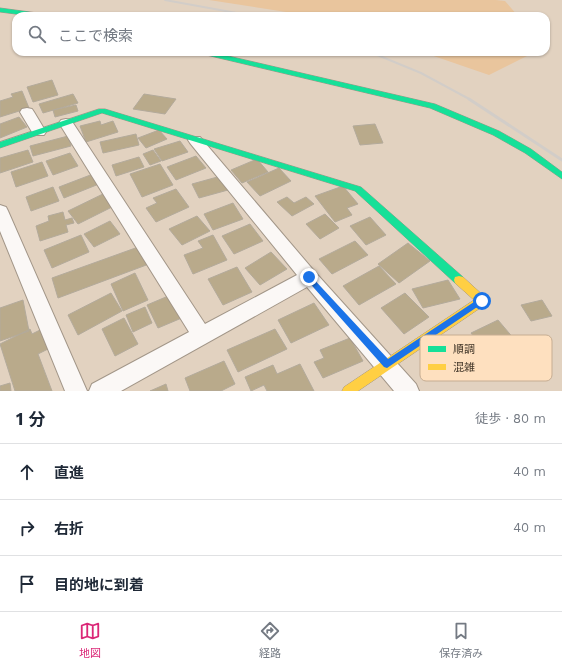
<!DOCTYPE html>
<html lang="ja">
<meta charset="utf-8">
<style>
:root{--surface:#fff;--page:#f2f2f3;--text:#1f2937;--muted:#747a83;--line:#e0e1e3;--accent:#db2777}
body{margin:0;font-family:"Work Sans","Noto Sans JP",sans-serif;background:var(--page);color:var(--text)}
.stop{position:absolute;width:12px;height:12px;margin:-9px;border:3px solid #1a73e8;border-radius:50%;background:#fff}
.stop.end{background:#1a73e8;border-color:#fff;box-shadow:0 1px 4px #0008}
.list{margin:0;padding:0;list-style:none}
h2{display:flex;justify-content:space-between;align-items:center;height:52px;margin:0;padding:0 16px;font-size:17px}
h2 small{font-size:13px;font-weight:400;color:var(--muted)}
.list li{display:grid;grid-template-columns:26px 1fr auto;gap:12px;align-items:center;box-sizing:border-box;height:56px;padding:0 16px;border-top:1px solid var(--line)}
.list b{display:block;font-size:15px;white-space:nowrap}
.list em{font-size:13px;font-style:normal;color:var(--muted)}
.icon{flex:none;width:22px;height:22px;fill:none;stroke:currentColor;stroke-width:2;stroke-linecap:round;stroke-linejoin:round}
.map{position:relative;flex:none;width:562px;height:391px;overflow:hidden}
.search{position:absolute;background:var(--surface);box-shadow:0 1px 3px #0004;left:12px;right:12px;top:12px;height:44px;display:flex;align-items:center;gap:10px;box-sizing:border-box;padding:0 14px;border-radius:12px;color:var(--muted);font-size:15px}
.sheet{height:220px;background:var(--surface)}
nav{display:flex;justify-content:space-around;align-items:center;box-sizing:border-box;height:56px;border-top:1px solid var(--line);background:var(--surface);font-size:11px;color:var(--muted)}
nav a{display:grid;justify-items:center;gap:2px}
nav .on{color:var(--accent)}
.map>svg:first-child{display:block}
.green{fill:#e9c59d}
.building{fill:#b9aa8b;stroke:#b3aa9b}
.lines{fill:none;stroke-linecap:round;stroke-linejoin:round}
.street-casing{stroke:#a29688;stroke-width:2}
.fast-casing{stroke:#a29688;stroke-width:1}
.slow-casing{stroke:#a29688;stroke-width:1}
.street{fill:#fbf8f6;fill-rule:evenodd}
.fast{fill:#16e098;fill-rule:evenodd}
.slow{fill:#ffcf43;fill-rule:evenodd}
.rail-far1{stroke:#d2cdc8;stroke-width:2}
.rail{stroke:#d2cdc8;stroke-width:3}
.route{fill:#1a73e8}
.key{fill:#fee0bf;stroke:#c6ad92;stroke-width:1}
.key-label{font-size:11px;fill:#423629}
</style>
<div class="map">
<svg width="562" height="391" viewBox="0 0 562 391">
<rect width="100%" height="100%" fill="#e2d2c0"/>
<path class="green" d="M209,0h287l9,1 13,15h-206z
M422,52h113l-46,23z"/>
<path class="building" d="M52,80l6,15 -25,7 -6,-15z
M22,91l7,17 -29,9v-16l13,-4 -2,-3z
M73,94l5,9 -35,10 -4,-9z
M144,94l32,5 -11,15 -32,-5z
M76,105l2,6 -23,6 -2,-7z
M19,117l8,10 -27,11v-14z
M100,121l1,4 12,-4 5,11 -32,10 -6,-16z
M375,124l8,19 -23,2 -7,-19z
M159,130l8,9 -21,9 -8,-10z
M136,134l3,11 -36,8 -3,-11z
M68,136l3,10 -38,10 -3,-10z
M180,141l8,11 -26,9 -8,-12z
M28,150l5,12 -33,11v-15z
M153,150l8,11 -11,4 -7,-11z
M70,153l8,13 -25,9 -7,-14z
M196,156l10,12 -30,12 -9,-13z
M139,157l5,10 -28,9 -4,-11z
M257,159l11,13 -26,11 -11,-13z
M42,162l6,14 -32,11 -5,-15z
M160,164l13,21 -31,12 -12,-23z
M279,168l12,13 -31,15 -13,-14z
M93,174l6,10 -35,14 -5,-11z
M221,176l7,14 -29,8 -7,-14z
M343,186l15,18 -11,4 5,7 -17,7 -20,-26z
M53,187l6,14 -28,10 -5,-14z
M176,189l13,18 -33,15 -10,-14 11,-5 -4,-5z
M105,193l11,12 -38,19 -10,-13z
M287,197l7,6 12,-6 8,7 -22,12 -15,-14z
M233,203l10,16 -30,11 -9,-16z
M63,212l2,8 7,-2 2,5 -8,2 2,7 -28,9 -4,-15 13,-5 -1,-5z
M325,214l14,14 -19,11 -14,-15z
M197,216l13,15 -28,14 -13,-16z
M370,217l16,18 -20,10 -16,-19z
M110,221l10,13 -26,13 -10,-13z
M250,224l13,17 -29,13 -12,-18z
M81,235l8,17 -37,16 -8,-18z
M213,235l14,25 -34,14 -9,-19 19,-7 -5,-7z
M355,241l13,14 -36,19 -13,-15z
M408,243l22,18 -31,22 -21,-19z
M141,246l8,18 -91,34 -6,-20z
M271,252l16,17 -27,16 -15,-17z
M379,266l17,18 -37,21 -16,-19z
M237,267l15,25 -29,13 -15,-26z
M135,273l13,27 -25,11 -12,-27z
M448,280l12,19 -37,9 -11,-19z
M111,293l11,18 -44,24 -10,-20z
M405,293l24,24 -25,17 -23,-26z
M173,294l11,23 -26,11 -11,-23z
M23,300l6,31 -29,10v-33z
M542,300l10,16 -21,5 -10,-16z
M314,303l15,22 -38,18 -13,-23z
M145,307l7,16 -19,9 -7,-17z
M124,318l14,26 -23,12 -13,-27z
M498,320l28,33 -34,17 -17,-21 6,-3 -10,-13z
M30,329l2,5 10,-5 8,19 -12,6 14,37h-37l-15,-47z
M275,329l12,20 -49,23 -11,-22z
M350,338l13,23 -40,17 -9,-16 10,-4 -4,-8z
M224,361l11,23 -14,7h-31l-5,-13z
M300,364l14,27h-47l-3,-6 -13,6 -6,-14 28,-12 4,9z
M10,383l1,8h-11v-5z
M166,384l2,7h-18z"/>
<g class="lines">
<g class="street-casing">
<path id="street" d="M27,108l5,1 2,3 12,20 -2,3h-10l-2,-3 -12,-20 2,-3z
M66,119l5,1 134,204 92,-49 -107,-132 -2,-3 2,-3h10l115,135 101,112 3,7h-25l-87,-104 -186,104h-32l3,-7 97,-52 -130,-209 2,-3z
M0,205l6,2 2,4 79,180h-22l-65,-160z"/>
</g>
<g class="fast-casing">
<path id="fast" d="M0,8l45,6 3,2h-17l-31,-4z
M199,52h12l224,52 64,27 32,18 31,23v7l-37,-26 -32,-18 -63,-27 -228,-54z
M99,109h6l256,78 102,90 1,3 -1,3 -4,1 -4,-1 -100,-92 -253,-78 -102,35v-6z"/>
</g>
<g class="slow-casing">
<path id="slow" d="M459,276l4,1 23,21 1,3 -1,3 -128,87h-16l2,-4 130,-87 -19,-17 -1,-3 1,-3z"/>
</g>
<use href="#street" class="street"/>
<use href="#fast" class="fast"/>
<use href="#slow" class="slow"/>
<path class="rail-far1" d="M165,0l88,16
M370,52l51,21 50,27"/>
<path class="rail" d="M469,99l93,61"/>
</g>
<path class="route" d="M309,274l79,85 92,-61h5l1,3 -99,67 -3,-1 -78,-88 -1,-2z"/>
<rect x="420" y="335" width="132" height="46" rx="6" class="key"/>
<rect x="428" y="346" width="18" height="6" fill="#16e098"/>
<rect x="428" y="364" width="18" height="6" fill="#ffcf43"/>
<g class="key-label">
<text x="453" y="353">順調</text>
<text x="453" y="371">混雑</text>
</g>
</svg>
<div class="stop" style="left:482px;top:301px"></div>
<div class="stop end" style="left:309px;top:277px"></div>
<div class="search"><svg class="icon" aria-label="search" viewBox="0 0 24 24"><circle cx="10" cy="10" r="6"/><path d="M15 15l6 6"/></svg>ここで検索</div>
</div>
<section class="sheet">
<h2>1 分<small>徒歩 · 80 m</small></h2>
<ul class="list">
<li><svg class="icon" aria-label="ahead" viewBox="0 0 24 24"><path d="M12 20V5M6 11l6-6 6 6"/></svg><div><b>直進</b></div><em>40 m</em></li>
<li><svg class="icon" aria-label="right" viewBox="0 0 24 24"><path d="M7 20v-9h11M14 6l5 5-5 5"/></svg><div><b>右折</b></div><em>40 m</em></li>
<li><svg class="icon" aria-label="arrive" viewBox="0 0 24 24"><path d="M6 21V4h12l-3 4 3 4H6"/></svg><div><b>目的地に到着</b></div></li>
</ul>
</section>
<nav>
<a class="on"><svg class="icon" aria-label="map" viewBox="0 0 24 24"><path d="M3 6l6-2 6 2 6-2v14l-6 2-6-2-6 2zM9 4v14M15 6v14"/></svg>地図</a>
<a><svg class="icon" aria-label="directions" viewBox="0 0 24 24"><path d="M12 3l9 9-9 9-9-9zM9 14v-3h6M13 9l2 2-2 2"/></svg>経路</a>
<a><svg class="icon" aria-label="saved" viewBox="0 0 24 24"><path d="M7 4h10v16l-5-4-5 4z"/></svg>保存済み</a>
</nav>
